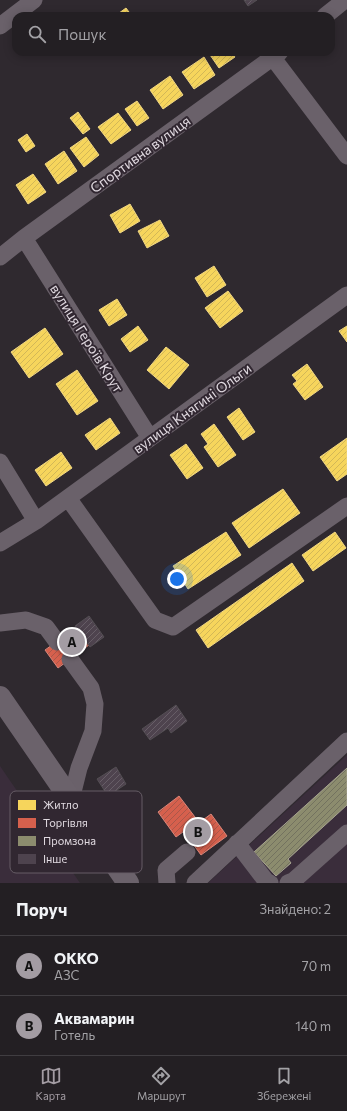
<!DOCTYPE html>
<html lang="uk">
<meta charset="utf-8">
<style>
:root{--surface:#231f23;--page:#2f2c30;--text:#f1f3f6;--muted:#a3a2a6;--line:#403d41;--accent:#a39ca3}
body{margin:0;font-family:Commissioner,sans-serif;background:var(--page);color:var(--text)}
.you{position:absolute;left:177px;top:579px;width:14px;height:14px;margin:-10px;border:3px solid #fff;border-radius:50%;background:#1a73e8;box-shadow:0 0 0 6px #1a73e833}
.badge{display:grid;place-items:center;width:26px;height:26px;border-radius:50%;background:var(--accent);color:#111;font-size:13px;font-weight:700}
.pin{position:absolute;translate:-50% -50%;border:2px solid #fff;box-shadow:0 1px 4px #0006}
.list{margin:0;padding:0;list-style:none}
h2{display:flex;justify-content:space-between;align-items:center;height:52px;margin:0;padding:0 16px;font-size:17px}
h2 small{font-size:13px;font-weight:400;color:var(--muted)}
.list li{display:grid;grid-template-columns:26px 1fr auto;gap:12px;align-items:center;box-sizing:border-box;height:60px;padding:0 16px;border-top:1px solid var(--line)}
.list b{display:block;font-size:15px;white-space:nowrap}
.list p{margin:0;font-size:13px;white-space:nowrap;color:var(--muted)}
.list em{font-size:13px;font-style:normal;color:var(--muted)}
.icon{flex:none;width:22px;height:22px;fill:none;stroke:currentColor;stroke-width:2;stroke-linecap:round;stroke-linejoin:round}
.map{position:relative;flex:none;width:347px;height:883px;overflow:hidden}
.search{position:absolute;background:var(--surface);box-shadow:0 2px 10px #0003;left:12px;right:12px;top:12px;height:44px;display:flex;align-items:center;gap:10px;box-sizing:border-box;padding:0 14px;border-radius:12px;color:var(--muted);font-size:15px}
.sheet{height:172px;background:var(--surface)}
nav{display:flex;justify-content:space-around;align-items:center;box-sizing:border-box;height:56px;border-top:1px solid var(--line);background:var(--surface);font-size:11px;color:var(--muted)}
nav a{display:grid;justify-items:center;gap:2px}
nav .on{color:var(--accent)}
.map>svg:first-child{display:block}
.built{fill:#3a2d3b}
.homes{fill:url(#homes-hatch);stroke:#f0d684}
.shops{fill:url(#shops-hatch);stroke:#d98579}
.industry{fill:url(#industry-hatch);stroke:#a6a390}
.building{fill:url(#building-hatch);stroke:#534e53}
.lines{fill:none;stroke-linecap:round;stroke-linejoin:round}
.minor{stroke:#6a616a;stroke-width:17}
.major{stroke:#6b626b;stroke-width:22}
.labels{text-anchor:middle;dominant-baseline:central;stroke-width:4;stroke-linejoin:round;paint-order:stroke}
.street-label{font-size:14px;fill:#e1dae1;stroke:#312731}
.key{fill:#312731;stroke:#665d66;stroke-width:1}
.key-label{font-size:11px;fill:#e1dae1}
</style>
<div class="map">
<svg width="347" height="883" viewBox="0 0 347 883">
<defs>
<pattern id="homes-hatch" width="6" height="6" patternUnits="userSpaceOnUse"><rect width="6" height="6" fill="#f6d55c"/><path d="M-1 1l2-2M0 6l6-6M5 7l2-2" fill="none" stroke="#d2b757"/></pattern>
<pattern id="shops-hatch" width="6" height="6" patternUnits="userSpaceOnUse"><rect width="6" height="6" fill="#d6604d"/><path d="M-1 1l2-2M0 6l6-6M5 7l2-2" fill="none" stroke="#aa574a"/></pattern>
<pattern id="industry-hatch" width="6" height="6" patternUnits="userSpaceOnUse"><rect width="6" height="6" fill="#8c8c6e"/><path d="M-1 1l2-2M0 6l6-6M5 7l2-2" fill="none" stroke="#73725f"/></pattern>
<pattern id="building-hatch" width="6" height="6" patternUnits="userSpaceOnUse"><rect width="6" height="6" fill="#4e434e"/><path d="M-1 1l2-2M0 6l6-6M5 7l2-2" fill="none" stroke="#675e67"/></pattern>
</defs>
<rect width="100%" height="100%" fill="#2f292f"/>
<path class="built" d="M347,755v128h-139z
M0,766l80,117h-80z"/>
<path class="homes" d="M126,8l6,8h-17z
M208,52h23l4,5 -16,11z
M204,57l11,18 -21,14 -12,-17z
M170,76l13,19 -20,14 -13,-19z
M137,101l12,17 -12,8 -12,-17z
M78,112l12,17 -7,5 -13,-16z
M118,113l13,17 -20,14 -13,-17z
M27,134l8,12 -9,6 -8,-12z
M86,137l13,18 -15,12 -14,-19z
M64,151l13,20 -19,13 -13,-20z
M33,174l13,18 -18,12 -12,-19z
M130,204l10,17 -20,12 -10,-18z
M160,220l9,16 -22,12 -9,-17z
M214,266l12,19 -19,12 -12,-19z
M228,291l15,20 -23,17 -15,-20z
M117,299l10,16 -18,11 -10,-16z
M138,326l10,14 -18,12 -9,-13z
M347,326v16l-8,-11z
M45,328l18,26 -34,24 -18,-26z
M166,347l23,18 -20,24 -22,-19z
M307,364l16,23 -18,13 -12,-16 4,-3 -5,-6z
M77,370l21,31 -21,14 -21,-31z
M239,408l16,24 -12,8 -16,-23z
M110,418l10,15 -24,17 -11,-15z
M214,424l22,31 -18,12 -14,-20 4,-3 -7,-10z
M347,438v36l-10,7 -17,-24z
M186,444l17,24 -16,11 -17,-24z
M61,452l11,16 -26,18 -11,-16z
M283,489l17,24 -51,35 -17,-25z
M226,532l15,23 -53,34 -15,-23z
M335,532l11,16 -33,23 -11,-16z
M292,563l12,18 -96,67 -12,-18z"/>
<path class="shops" d="M76,628l13,17 -31,23 -13,-18z
M179,796l19,25 -22,16 -18,-25z
M211,814l16,22 -26,19 -16,-22z"/>
<path class="industry" d="M347,768v37l-59,54 3,4 -15,13 -22,-24z"/>
<path class="building" d="M244,0h13l-9,6z
M89,616l15,21 -14,10 -15,-21z
M176,705l11,16 -16,12 -3,-5 -18,12 -8,-11z
M116,767l10,17 -18,12 -11,-17z"/>
<g class="lines">
<path class="minor" d="M325,16l20,-16
M0,26l34,-26
M273,58l74,98
M24,238l126,200
M0,257l24,-19 256,-186
M0,462l36,59
M68,498l87,122 18,7 174,-121
M0,543l36,-22 311,-226
M0,623l26,-3 20,7 11,15
M70,659l21,29 4,16 -2,27 -14,37 -8,32
M237,843l29,38 4,2
M167,883l-1,-13 21,-18
M195,883l152,-142
M288,883l5,-2 54,-48"/>
<path class="major" d="M0,697l128,186"/>
</g>
<g class="labels">
<g class="street-label">
<text transform="translate(140 154) rotate(-36)">Спортивна вулиця</text>
<text transform="translate(87 338) rotate(58)">вулиця Героїв Крут</text>
<text transform="translate(192 408) rotate(-36)">вулиця Княгині Ольги</text>
</g>
</g>
<rect x="10" y="791" width="132" height="82" rx="6" class="key"/>
<rect x="18" y="800" width="18" height="10" fill="#f6d55c"/>
<rect x="18" y="818" width="18" height="10" fill="#d6604d"/>
<rect x="18" y="836" width="18" height="10" fill="#8c8c6e"/>
<rect x="18" y="854" width="18" height="10" fill="#4e434e"/>
<g class="key-label">
<text x="43" y="809">Житло</text>
<text x="43" y="827">Торгівля</text>
<text x="43" y="845">Промзона</text>
<text x="43" y="863">Інше</text>
</g>
</svg>
<div class="you"></div>
<div class="pin badge" style="left:72px;top:642px">A</div>
<div class="pin badge" style="left:198px;top:832px">B</div>
<div class="search"><svg class="icon" aria-label="search" viewBox="0 0 24 24"><circle cx="10" cy="10" r="6"/><path d="M15 15l6 6"/></svg>Пошук</div>
</div>
<section class="sheet">
<h2>Поруч<small>Знайдено: 2</small></h2>
<ul class="list">
<li><span class="badge">A</span><div><b>OKKO</b><p>АЗС</p></div><em>70 m</em></li>
<li><span class="badge">B</span><div><b>Аквамарин</b><p>Готель</p></div><em>140 m</em></li>
</ul>
</section>
<nav>
<a class="on"><svg class="icon" aria-label="map" viewBox="0 0 24 24"><path d="M3 6l6-2 6 2 6-2v14l-6 2-6-2-6 2zM9 4v14M15 6v14"/></svg>Карта</a>
<a><svg class="icon" aria-label="directions" viewBox="0 0 24 24"><path d="M12 3l9 9-9 9-9-9zM9 14v-3h6M13 9l2 2-2 2"/></svg>Маршрут</a>
<a><svg class="icon" aria-label="saved" viewBox="0 0 24 24"><path d="M7 4h10v16l-5-4-5 4z"/></svg>Збережені</a>
</nav>
